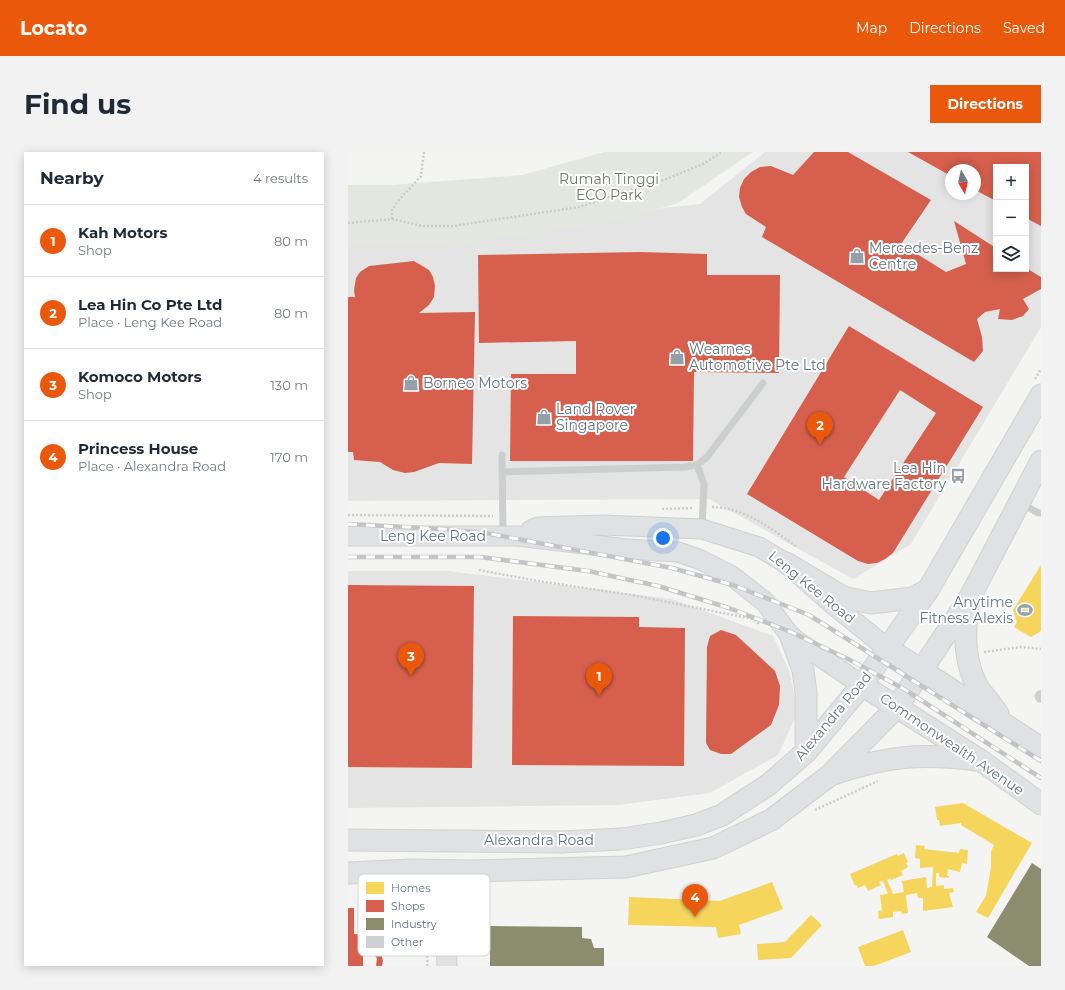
<!DOCTYPE html>
<meta charset="utf-8">
<style>
:root{--surface:#fff;--page:#f2f2f3;--text:#1f2937;--muted:#747a83;--line:#e0e1e3;--accent:#ea580c}
body{margin:0;font-family:Montserrat,sans-serif;background:var(--page);color:var(--text)}
.controls{position:absolute;right:12px;top:12px;display:grid;overflow:hidden;border-radius:0px;box-shadow:0 2px 10px #0003}
.controls button{width:36px;height:36px;display:grid;place-items:center;padding:0;border:0;border-bottom:1px solid var(--line);background:var(--surface);color:var(--text);font:20px sans-serif}
.compass{position:absolute;left:597px;top:12px;width:36px;height:36px;border-radius:50%;background:var(--surface);box-shadow:0 2px 10px #0003;rotate:171deg}
.you{position:absolute;left:315px;top:386px;width:14px;height:14px;margin:-10px;border:3px solid #fff;border-radius:50%;background:#1a73e8;box-shadow:0 0 0 6px #1a73e833}
.badge{display:grid;place-items:center;width:26px;height:26px;border-radius:50%;background:var(--accent);color:#fff;font-size:13px;font-weight:700}
.pin{position:absolute;translate:-50% -33px;filter:drop-shadow(0 1px 2px #0008)}
.pin::after{content:'';position:absolute;top:21px;width:14px;height:12px;background:inherit;clip-path:polygon(0 0,100% 0,50% 100%)}
.list{margin:0;padding:0;list-style:none}
h2{display:flex;justify-content:space-between;align-items:center;height:52px;margin:0;padding:0 16px;font-size:17px}
h2 small{font-size:13px;font-weight:400;color:var(--muted)}
.list li{display:grid;grid-template-columns:26px 1fr auto;gap:12px;align-items:center;box-sizing:border-box;height:72px;padding:0 16px;border-top:1px solid var(--line)}
.list b{display:block;font-size:15px;white-space:nowrap}
.list p{margin:0;font-size:13px;white-space:nowrap;color:var(--muted)}
.list em{font-size:13px;font-style:normal;color:var(--muted)}
.icon{flex:none;width:22px;height:22px;fill:none;stroke:currentColor;stroke-width:2;stroke-linecap:round;stroke-linejoin:round}
.map{position:relative;flex:none;width:693px;height:814px;overflow:hidden;border-radius:0px}
header{display:flex;align-items:center;gap:24px;box-sizing:border-box;height:56px;padding:0 20px;background:var(--accent);color:#fff}
header strong{font-size:19px}
nav{display:flex;gap:22px;margin-inline-start:auto;font-size:14px}
.intro{display:flex;align-items:center;justify-content:space-between;box-sizing:border-box;height:96px;padding:0 24px}
h1{margin:0;font-size:28px}
.button{padding:10px 18px;border-radius:0px;background:var(--accent);color:#fff;font-size:14px;font-weight:700}
main{display:flex;gap:24px;padding:0 24px}
aside{flex:1;background:var(--surface);border-radius:0px;box-shadow:0 2px 10px #0003}
.map>svg:first-child{display:block}
.built{fill:#e3e4e3;fill-rule:evenodd}
.green{fill:#e4e7e0}
.homes{fill:#f6d55c}
.shops{fill:#d6604d;fill-rule:evenodd}
.industry{fill:#8c8c6e}
.building{fill:#cfd0d0}
.lines{fill:none;stroke-linecap:round;stroke-linejoin:round}
.secondary-casing{stroke:#cfd1d2;stroke-width:21}
.primary-casing{stroke:#d1d2d1;stroke-width:23}
.path{stroke:#cbcccc;stroke-width:2.5;stroke-dasharray:2 2;stroke-linecap:butt}
.lane{stroke:#cdcfcf;stroke-width:7}
.secondary{stroke:#e0e1e2;stroke-width:19}
.primary{stroke:#e0e1e2;stroke-width:21}
.rail-casing{stroke:#c3c4c5;stroke-width:4.5}
.rail{stroke:#fff;stroke-width:3;stroke-dasharray:9;stroke-linecap:butt}
.labels{text-anchor:middle;dominant-baseline:central;stroke-width:4;stroke-linejoin:round;paint-order:stroke}
.park-label{font-size:14px;fill:#667b62;stroke:#fff}
.poi-label{font-size:14px;fill:#627484;stroke:#fff;text-anchor:start}
.street-label{font-size:14px;fill:#627484;stroke:#fff}
.key{fill:#fff;stroke:#d0d5da;stroke-width:1}
.key-label{font-size:11px;fill:#627484}
</style>
<header>
<strong>Locato</strong>
<nav><a>Map</a><a>Directions</a><a>Saved</a></nav>
</header>
<div class="intro"><h1>Find us</h1><a class="button">Directions</a></div>
<main>
<aside>
<h2>Nearby<small>4 results</small></h2>
<ul class="list">
<li><span class="badge">1</span><div><b>Kah Motors</b><p>Shop</p></div><em>80 m</em></li>
<li><span class="badge">2</span><div><b>Lea Hin Co Pte Ltd</b><p>Place · Leng Kee Road</p></div><em>80 m</em></li>
<li><span class="badge">3</span><div><b>Komoco Motors</b><p>Shop</p></div><em>130 m</em></li>
<li><span class="badge">4</span><div><b>Princess House</b><p>Place · Alexandra Road</p></div><em>170 m</em></li>
</ul>
</aside>
<div class="map">
<svg width="693" height="814" viewBox="0 0 693 814">
<rect width="100%" height="100%" fill="#f4f4f2"/>
<path class="built" d="M417,0h276v175l-130,217 -58,35 -144,-80 -361,2v-258l352,-39zM648,15h30v102h-30zM603,18h24v24h-24z
M0,419h100l224,28 101,37 16,34 9,42 -20,43 -68,38 -92,12 -270,3z"/>
<path class="green" d="M256,0h149l-75,51 -57,17 -147,22 -126,1v-58h43l131,-10z"/>
<path class="homes" d="M693,413v66l-10,6 -17,-10 3,-5 -4,-12z
M615,651l69,40 -44,75 -12,-6 10,-16 5,-29v-15l3,-7 -33,-20v-2l-21,3 -1,-6h-2l-2,-13z
M568,693l9,1 -1,3 35,4 1,-4 8,1 -1,14 -5,-1 -2,9 -12,-3 -1,7h2v2l-10,-1v-4h-3v13l8,-1v4l9,-1 1,4 -5,1 4,14 -30,4v-13h-5l-1,-5 -11,2 2,18 -6,1 -1,-3 -8,1v5l-14,2 -1,-8 4,-1 -2,-15 8,-1 -5,-13 -4,1 2,3 -13,6 -3,-6 -7,3 -2,-3 -1,1 -5,-12 47,-20 1,2 6,-3 4,9 -2,1 2,4 -7,4 2,4 -12,5 -1,-2 -3,2 6,14 11,-2 -2,-11 24,-4 1,11 5,-1 1,-20 -13,1v-9l-5,-1z
M424,730l11,27 -44,16 2,9 -23,4 -2,-11 -88,-2 1,-28 91,4z
M463,763l11,10 -31,33 -33,2 -1,-16 28,-2z
M555,778l8,22 -37,14h-9l-7,-19z"/>
<path class="shops" d="M466,0h34l83,48 -30,44 45,28 20,-8 -12,-43 42,27v21h30v-1l15,9v12l-18,10 6,10 -6,7 -11,4 -14,-1 2,-10 -15,3 -8,7 5,18 1,14 -9,11 -212,-125 4,-10 -20,-13 -4,-7 -3,-10 1,-9 4,-9 7,-7 9,-5 11,-1 22,9z
M560,0h133v74l-15,-8v-51h-30v34l-21,-11v-20h-24v6z
M292,100l67,2v21h73l-1,98 -85,-1 -1,89h-183l1,-87h65v-33l-97,2 -1,-88z
M66,109l15,9 4,7 2,9 -1,11 -5,8 -10,8 56,-1 -3,152 -33,-1 -25,9 -9,1 -12,-3 -13,-8 -26,-2 -1,-8h-5v-155h7l-1,-7 2,-12 4,-6 9,-6z
M501,174l134,81 -90,146 -8,6 -8,4 -9,1 -10,-3 -111,-67zM552,238l36,23 -57,87 -35,-23z
M0,433l126,1 -2,182 -124,-1z
M165,464l126,1v10l46,1 -1,138 -172,-1z
M373,478l15,5 39,36 5,15 -1,19 -8,20 -40,29h-10l-11,-4 -4,-7 1,-96 3,-11z
M0,756h6v26l14,1 7,4 4,6 4,16 -1,5h-6l1,-8 -3,-3 -11,-2v13h-15z"/>
<path class="industry" d="M684,711l9,6v97h-12l-42,-29z
M142,774l92,1v11l9,1 3,9h10v18h-114z"/>
<path class="building" d="M693,538v13l-4,-1 -3,-6 3,-5z"/>
<g class="lines">
<g class="secondary-casing">
<path id="secondary" d="M183,378l7,-3 65,-2 99,4 57,18 27,16 44,39 57,46
M0,384h169l110,13 51,3 23,8 31,16 33,26 26,35 71,48
M64,718c28,30 34,55 35,96
M100,784c5,-26 9,-43 23,-65"/>
</g>
<g class="primary-casing">
<path id="primary" d="M438,411l57,34 28,6 41,-5 16,-8
M620,452c-4,27 -4,60 11,85 6,8 13,16 19,25
M443,485l12,33 3,23v59
M539,496l154,100
M514,533l118,75 61,44
M485,622c54,-18 87,-21 143,-14
M0,688l213,2 60,-3 40,-6 35,-8 26,-10 46,-30 38,-33 56,-67 66,-95 113,-195
M0,721l64,-3 59,1 155,-4 87,-19 58,-28 58,-44 68,-69 72,-108 72,-138"/>
</g>
<path class="path" d="M44,67v-9l6,-9 23,-25 3,-24
M0,71l44,-4 30,7h31l126,-19 87,-28 37,-15 19,-12
M687,227l6,-10
M364,355c32,0 60,22 85,40
M314,357l31,-1
M0,363l145,1
M131,418l59,11 94,14 121,24 6,5
M636,500l37,-5 20,2
M467,658l63,-29
M79,814l1,-21"/>
<path class="lane" d="M154,303l1,81
M349,313l7,19 -2,45
M155,320l181,-5 13,-2 10,-8 56,-74
M673,351l17,10h3"/>
<use href="#secondary" class="secondary"/>
<use href="#primary" class="primary"/>
<g class="rail-casing">
<path id="rail" d="M0,372l94,5 49,5 181,34 61,17 76,30 232,146
M0,405h132l108,14 70,15 71,22 62,24 59,28 54,29 137,89"/>
</g>
<use href="#rail" class="rail"/>
</g>
<defs>
<g id="shop-bare" transform="scale(1.2)"><path d="M-5-2.5h2.3a2.7 3.5 0 0 1 5.4 0H5L5.5 6h-11ZM-1.5-2.5h3a1.5 2.3 0 0 0-3 0Z" fill="#95a1aa" stroke="#fff" stroke-width="2.5" paint-order="stroke"/></g>
<g id="bus-bare" transform="scale(1.2)"><path d="M-5-6H5V4H4V6H2V4H-2V6H-4V4H-5ZM-3.5-4V0h7V-4ZM-3.5 1.2v1.5H-2V1.2ZM2 1.2v1.5H3.5V1.2Z" fill="#95a1aa" stroke="#fff" stroke-width="2.5" paint-order="stroke"/></g>
<g id="stadium-bare" transform="scale(1.2)"><path d="M0-5a6.5 5 0 1 0 0 10a6.5 5 0 1 0 0-10ZM-3.5-1.8h7v3.6h-7Z" fill="#95a1aa" stroke="#fff" stroke-width="2.5" paint-order="stroke"/></g>
</defs>
<g fill-rule="evenodd">
<use href="#shop-bare" x="509" y="104"/>
<use href="#shop-bare" x="329" y="205"/>
<use href="#shop-bare" x="63" y="231"/>
<use href="#shop-bare" x="196" y="265"/>
<use href="#bus-bare" x="610" y="324"/>
<use href="#stadium-bare" x="677" y="458"/>
</g>
<g class="labels">
<g class="park-label">
<text x="261" y="27">Rumah Tinggi<tspan x="261" dy="16">ECO Park</tspan></text>
</g>
<g class="poi-label">
<text x="521" y="96">Mercedes-Benz<tspan x="521" dy="16">Centre</tspan></text>
<text x="341" y="197">Wearnes<tspan x="341" dy="16">Automotive Pte Ltd</tspan></text>
<text x="75" y="231">Borneo Motors</text>
<text x="208" y="257">Land Rover<tspan x="208" dy="16">Singapore</tspan></text>
<text x="598" y="316" text-anchor="end">Lea Hin<tspan x="598" dy="16">Hardware Factory</tspan></text>
<text x="665" y="450" text-anchor="end">Anytime<tspan x="665" dy="16">Fitness Alexis</tspan></text>
</g>
<g class="street-label">
<text x="85" y="384">Leng Kee Road</text>
<text transform="translate(464 435) rotate(39)">Leng Kee Road</text>
<text transform="translate(485 564) rotate(-50)">Alexandra Road</text>
<text transform="translate(604 592) rotate(34)">Commonwealth Avenue</text>
<text x="191" y="688">Alexandra Road</text>
</g>
</g>
<rect x="10" y="722" width="132" height="82" rx="6" class="key"/>
<rect x="18" y="730" width="18" height="12" fill="#f6d55c"/>
<rect x="18" y="748" width="18" height="12" fill="#d6604d"/>
<rect x="18" y="766" width="18" height="12" fill="#8c8c6e"/>
<rect x="18" y="784" width="18" height="12" fill="#cfd0d0"/>
<g class="key-label">
<text x="43" y="740">Homes</text>
<text x="43" y="758">Shops</text>
<text x="43" y="776">Industry</text>
<text x="43" y="794">Other</text>
</g>
</svg>
<div class="controls">
<button>+</button>
<button>−</button>
<button><svg class="icon" aria-label="layers" viewBox="0 0 24 24"><path d="M12 4l9 5-9 5-9-5zM3 14l9 5 9-5"/></svg></button>
</div>
<svg class="compass" viewBox="-18 -18 36 36"><path d="M0-13l5 13h-10z" fill="#e53935"/><path d="M0 13l5-13h-10z" fill="#747a83"/></svg>
<div class="you"></div>
<div class="pin badge" style="left:251px;top:544px">1</div>
<div class="pin badge" style="left:472px;top:293px">2</div>
<div class="pin badge" style="left:63px;top:524px">3</div>
<div class="pin badge" style="left:347px;top:765px">4</div>
</div>
</main>
